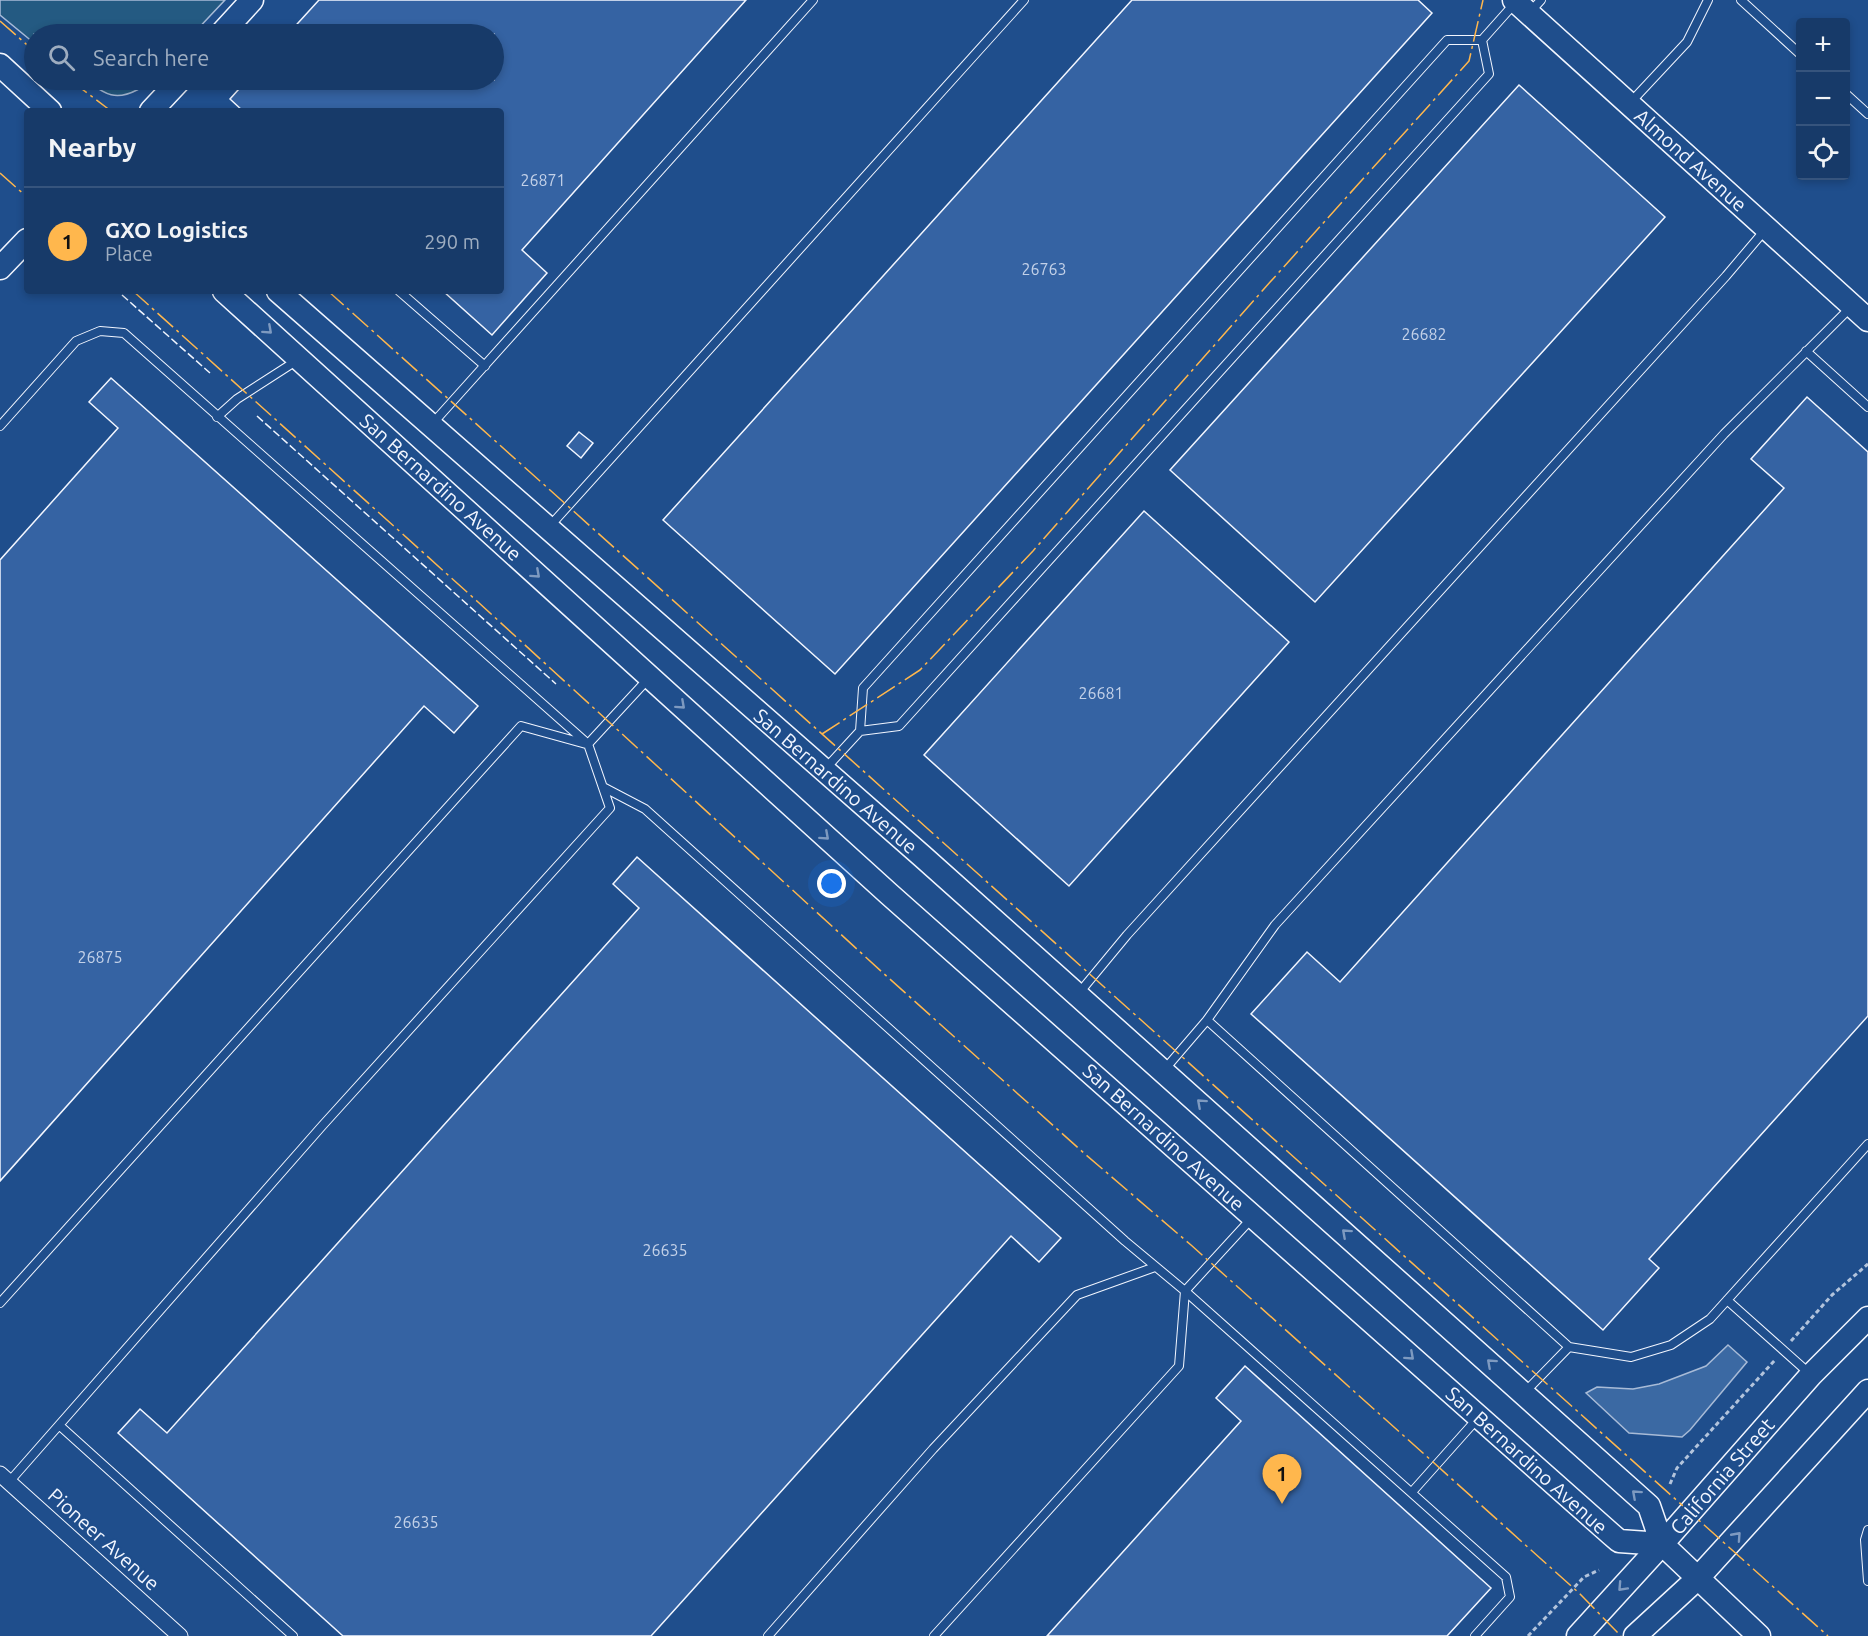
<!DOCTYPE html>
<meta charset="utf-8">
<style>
:root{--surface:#173a69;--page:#244571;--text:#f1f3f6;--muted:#9eadc0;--line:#36547d;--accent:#ffb74d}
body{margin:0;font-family:Ubuntu,sans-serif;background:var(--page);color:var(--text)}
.controls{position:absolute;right:18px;top:18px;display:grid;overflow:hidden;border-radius:6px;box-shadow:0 3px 9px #0003}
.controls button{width:54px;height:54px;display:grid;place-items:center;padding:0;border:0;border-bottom:2px solid var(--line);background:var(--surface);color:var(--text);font:30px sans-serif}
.you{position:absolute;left:832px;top:884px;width:21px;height:21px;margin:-15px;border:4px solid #fff;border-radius:50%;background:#1a73e8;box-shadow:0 0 0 9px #1a73e833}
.badge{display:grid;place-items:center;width:39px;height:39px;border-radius:50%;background:var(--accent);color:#111;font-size:20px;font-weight:700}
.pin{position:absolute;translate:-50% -50px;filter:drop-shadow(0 2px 3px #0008)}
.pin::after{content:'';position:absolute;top:32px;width:21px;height:18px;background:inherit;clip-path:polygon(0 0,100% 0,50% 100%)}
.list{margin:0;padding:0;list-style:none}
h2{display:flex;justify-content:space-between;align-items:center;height:78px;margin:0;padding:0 24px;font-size:26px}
h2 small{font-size:20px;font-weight:400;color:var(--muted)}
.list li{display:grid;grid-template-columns:39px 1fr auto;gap:18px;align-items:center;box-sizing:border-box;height:108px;padding:0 24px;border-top:2px solid var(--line)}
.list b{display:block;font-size:22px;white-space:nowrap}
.list p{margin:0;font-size:20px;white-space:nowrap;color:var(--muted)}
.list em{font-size:20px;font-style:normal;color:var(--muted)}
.icon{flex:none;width:33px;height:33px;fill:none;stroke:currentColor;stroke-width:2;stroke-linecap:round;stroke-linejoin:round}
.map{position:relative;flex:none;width:1868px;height:1636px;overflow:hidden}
.search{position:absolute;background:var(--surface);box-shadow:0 3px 9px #0003;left:24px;top:24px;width:480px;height:66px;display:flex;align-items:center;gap:15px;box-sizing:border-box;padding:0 21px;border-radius:33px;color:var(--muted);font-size:22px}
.panel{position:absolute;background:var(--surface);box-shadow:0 3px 9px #0003;left:24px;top:108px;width:480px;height:186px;border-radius:6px}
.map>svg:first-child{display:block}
.green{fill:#245a82;stroke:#a8bbd7;stroke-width:1.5}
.water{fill:#3b69a3;stroke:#a8bbd7;stroke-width:1.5}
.building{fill:#3563a3;stroke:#f2f6ff;stroke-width:1.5}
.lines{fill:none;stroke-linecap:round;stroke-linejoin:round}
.lane-casing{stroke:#f2f6ff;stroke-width:10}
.street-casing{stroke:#f2f6ff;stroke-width:17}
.secondary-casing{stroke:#f2f6ff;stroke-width:25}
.path{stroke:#b3c4dc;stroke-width:3;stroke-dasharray:4.5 3;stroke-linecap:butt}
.lane{stroke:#1f4e8c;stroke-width:8}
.street{stroke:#1f4e8c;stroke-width:15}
.secondary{stroke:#1f4e8c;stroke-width:22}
.fence{stroke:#f2f6ff;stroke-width:1.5;stroke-dasharray:8 3;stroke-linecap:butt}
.power{stroke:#ffb74d;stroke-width:1.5;stroke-dasharray:21 4.5 3 4.5;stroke-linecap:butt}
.oneway{stroke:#7e9ac0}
.labels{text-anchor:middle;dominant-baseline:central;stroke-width:4.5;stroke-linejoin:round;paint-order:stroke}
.number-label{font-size:16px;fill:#c3d1e8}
.street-label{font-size:20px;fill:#f2f6ff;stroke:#1f4e8c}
</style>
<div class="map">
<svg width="1868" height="1636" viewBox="0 0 1868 1636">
<rect width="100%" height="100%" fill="#1f4e8c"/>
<path class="green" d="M0,0h225l-32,34h-159v9l-34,-28z
M85,80h68c-5,4 -11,7 -16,10 -23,12 -33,3 -52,-10z"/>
<path class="water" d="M1728,1345l19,17 -57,68 -8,7 -53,-4 -43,-40 11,-6 36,2 26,-5 47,-18z"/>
<path class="building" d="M319,0h427l-224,250 25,23 -55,62 -49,-44h58v-180h-258l-13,-12 17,-19h247v-46h-206z
M1132,0h286l14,13 -597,661 -172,-154z
M1519,85l146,132 -350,385 -145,-132z
M111,378l367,328 -24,27 -30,-27 -424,475v-621l118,-132 -29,-26z
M1807,397l61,55v564l-219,243 10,9 -56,62 -352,-316 56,-62 33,30 444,-494 -33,-29z
M579,432l14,11 -12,15 -14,-12z
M1144,511l145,131 -220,244 -145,-131z
M637,857l424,381 -22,24 -28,-26 -360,400h-308l-225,-203 22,-24 27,24 472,-525 -26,-24z
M1245,1366l246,222 -44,48h-400l194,-215 -25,-23z"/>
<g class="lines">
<g class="lane-casing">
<path id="lane" d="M1741,0l59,54
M1530,12l11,-12
M1846,94l22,20
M1630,103l57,-61 21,-42
M399,291l86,75
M1806,351l62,56
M217,417l20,-18 59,-38
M433,423l380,-423
M0,426l76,-85 24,-10 24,2 464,411 22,64 -288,318 -313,356
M549,527l475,-527
M860,731l3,-43 584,-648h35
M588,744l60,-65
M826,768l34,-37 39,-5 590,-652 -7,-34 33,-37
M603,787l42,22 480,432 60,50 321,286 4,20 -35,39
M1079,993l48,-58 599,-659 39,-46
M1207,1020l362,327 62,10 40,-12 39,-26 158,-175
M1165,1069l42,-49 68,-95 449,-491 127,-127
M1727,1300l83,74
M0,1303l521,-577 65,18
M1526,1391l43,-44
M59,1425l234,211
M1412,1492l65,-73
M1868,1530l-3,10 3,41
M768,1636l165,-187 144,-154 78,-28
M934,1636l245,-270 6,-75 67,-73"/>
</g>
<g class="street-casing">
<path id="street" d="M0,1474l180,162"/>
</g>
<g class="secondary-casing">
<path id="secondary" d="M1514,0l354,320
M221,34l31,-34
M0,65l50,46
M151,111l29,-31
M0,268l27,-28
M224,291l665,603 723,641 7,6 43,3
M278,291l644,565 727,650 13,38 97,92
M1578,1636l84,-92 149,-169 57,-57
M1635,1636l62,-57 171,-188"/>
</g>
<path class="path" d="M1791,1341l41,-46 36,-31
M1670,1484l7,-16 98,-108
M1528,1636l56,-59 15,-7"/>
<use href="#lane" class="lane"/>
<use href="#street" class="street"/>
<use href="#secondary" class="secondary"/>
<path class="fence" d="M122,295l88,78
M257,416l299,268"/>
<path class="power" d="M0,21l34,30
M70,80l41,31
M0,173l27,24
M133,291l345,311 404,370 203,182 106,91 388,348 42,43
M328,291l1500,1345
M822,734l98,-64 113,-119 230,-261 206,-229 14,-61"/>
</g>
<defs><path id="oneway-chevron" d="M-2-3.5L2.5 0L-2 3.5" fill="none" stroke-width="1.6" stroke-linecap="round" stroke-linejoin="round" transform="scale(1.5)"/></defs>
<g class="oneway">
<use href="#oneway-chevron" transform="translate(268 330) rotate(42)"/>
<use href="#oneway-chevron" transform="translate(536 574) rotate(42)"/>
<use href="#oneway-chevron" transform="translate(681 705) rotate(42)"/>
<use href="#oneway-chevron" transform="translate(825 836) rotate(42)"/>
<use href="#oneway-chevron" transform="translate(1201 1103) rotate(-138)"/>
<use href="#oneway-chevron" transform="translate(1346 1233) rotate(-138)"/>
<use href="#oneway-chevron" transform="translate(1410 1356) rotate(42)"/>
<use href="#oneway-chevron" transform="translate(1491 1363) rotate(-138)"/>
<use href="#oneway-chevron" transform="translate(1636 1494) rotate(-138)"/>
<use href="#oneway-chevron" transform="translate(1737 1536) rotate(-48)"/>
<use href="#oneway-chevron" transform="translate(1622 1587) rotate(133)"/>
</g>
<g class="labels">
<g class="number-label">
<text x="543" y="180">26871</text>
<text x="1044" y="269">26763</text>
<text x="1424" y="334">26682</text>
<text x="1101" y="693">26681</text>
<text x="100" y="957">26875</text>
<text x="665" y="1250">26635</text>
<text x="416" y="1522">26635</text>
</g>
<g class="street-label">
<text transform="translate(1691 160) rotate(42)">Almond Avenue</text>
<text transform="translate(441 487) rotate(42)">San Bernardino Avenue</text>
<text transform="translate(836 781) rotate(41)">San Bernardino Avenue</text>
<text transform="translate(1164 1137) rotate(42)">San Bernardino Avenue</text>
<text transform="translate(1527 1460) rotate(42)">San Bernardino Avenue</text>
<text transform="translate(1722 1476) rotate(-49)">California Street</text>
<text transform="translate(104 1539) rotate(42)">Pioneer Avenue</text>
</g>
</g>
</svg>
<div class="controls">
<button>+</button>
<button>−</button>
<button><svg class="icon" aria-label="locate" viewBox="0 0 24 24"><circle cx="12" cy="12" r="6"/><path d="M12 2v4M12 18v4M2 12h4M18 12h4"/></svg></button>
</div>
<div class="you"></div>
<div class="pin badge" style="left:1282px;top:1504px">1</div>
<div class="search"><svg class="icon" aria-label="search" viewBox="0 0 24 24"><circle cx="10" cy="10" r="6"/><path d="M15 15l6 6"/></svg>Search here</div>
<section class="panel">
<h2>Nearby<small></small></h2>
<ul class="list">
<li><span class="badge">1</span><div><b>GXO Logistics</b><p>Place</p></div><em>290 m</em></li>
</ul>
</section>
</div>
